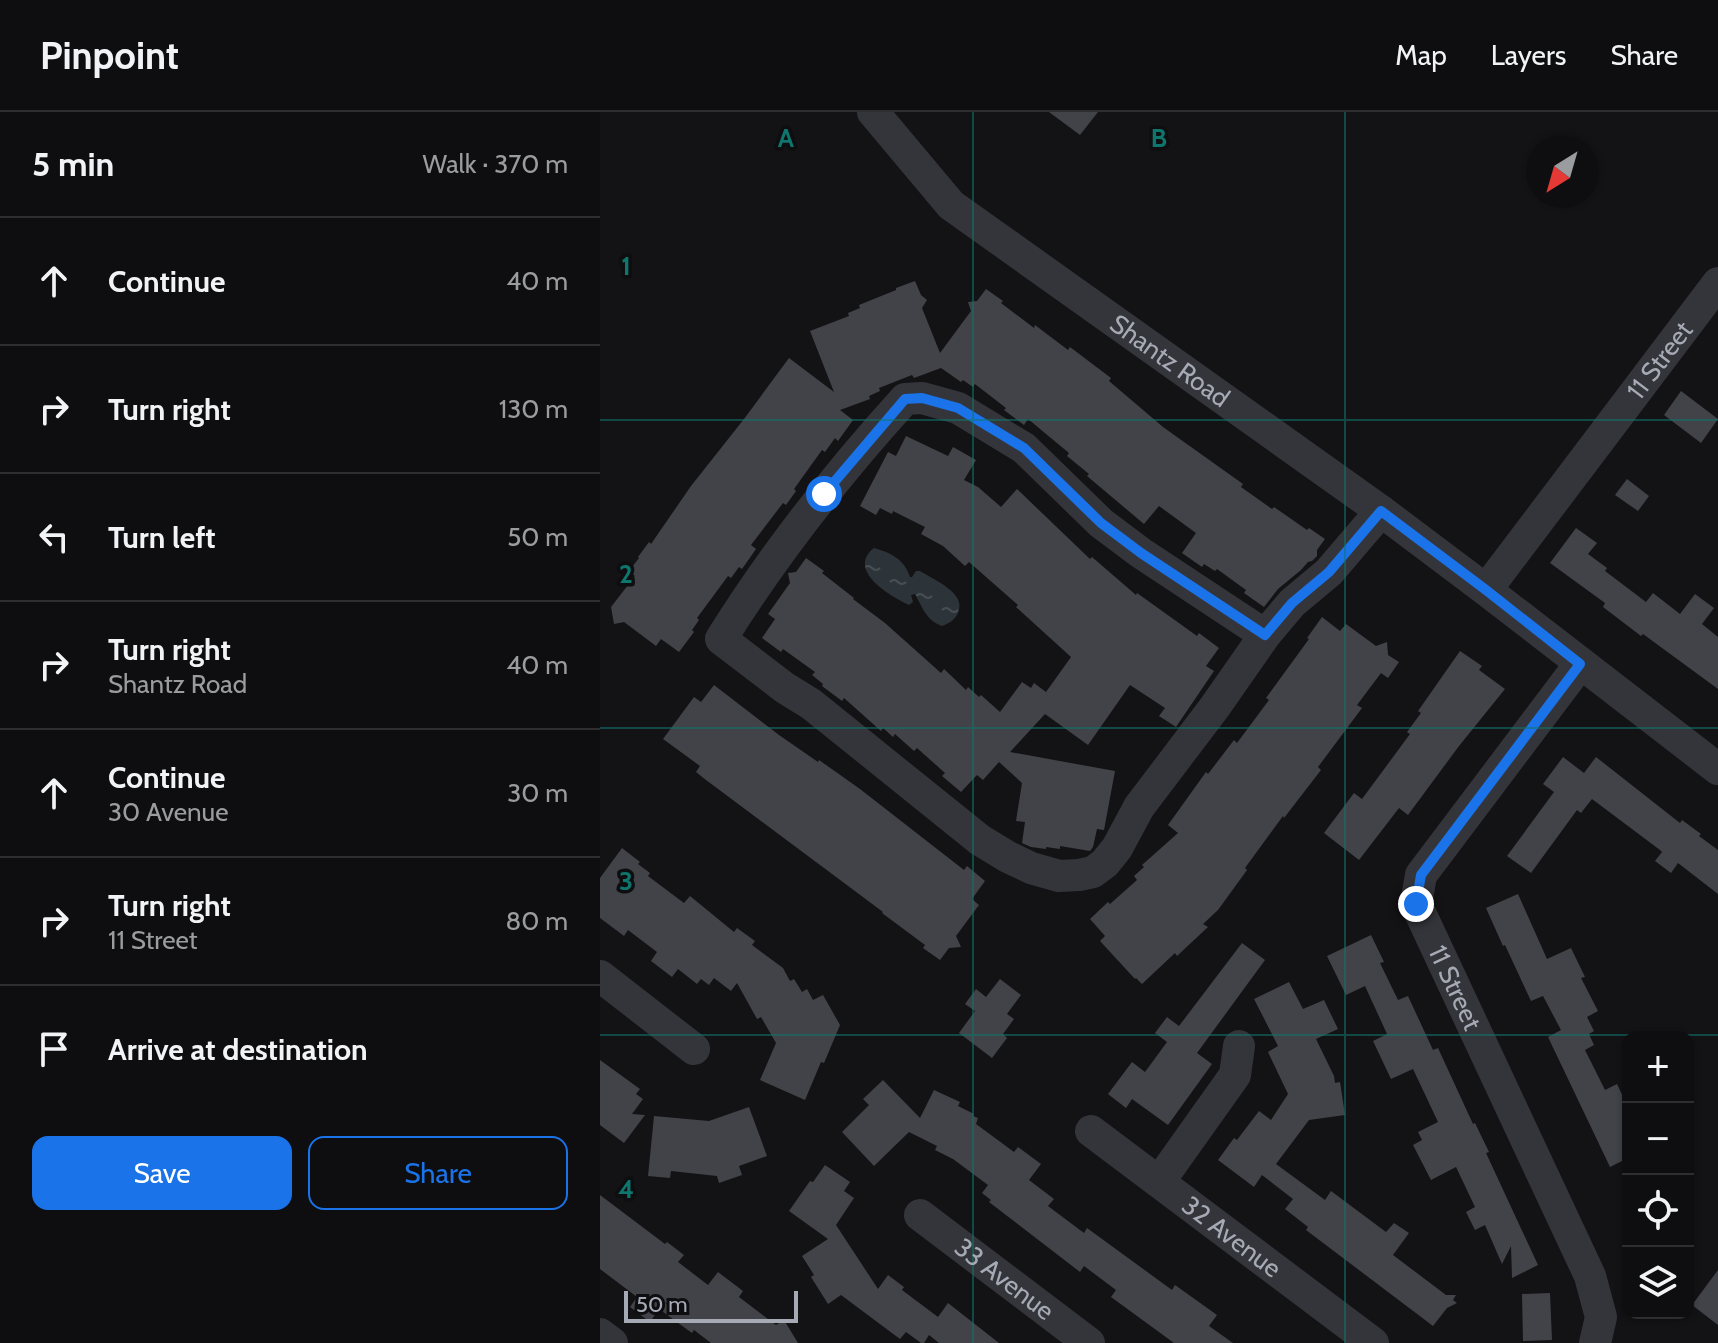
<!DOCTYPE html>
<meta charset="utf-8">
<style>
:root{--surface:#0e0e10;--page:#171719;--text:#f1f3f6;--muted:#9b9c9f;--line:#2e2e30;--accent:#1a73e8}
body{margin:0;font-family:Cabin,sans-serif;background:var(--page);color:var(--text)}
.controls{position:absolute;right:24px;bottom:24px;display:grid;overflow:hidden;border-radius:16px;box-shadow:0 2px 6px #0004}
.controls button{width:72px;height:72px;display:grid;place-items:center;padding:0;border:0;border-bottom:2px solid var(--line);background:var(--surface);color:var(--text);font:40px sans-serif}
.compass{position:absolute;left:926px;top:24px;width:72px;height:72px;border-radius:50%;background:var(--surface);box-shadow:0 2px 6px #0004;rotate:217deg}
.scale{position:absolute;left:24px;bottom:20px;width:174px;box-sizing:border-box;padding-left:8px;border:4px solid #a5aab5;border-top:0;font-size:22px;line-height:28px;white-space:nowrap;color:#a5aab5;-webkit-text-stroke:6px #0e0e10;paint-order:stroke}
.stop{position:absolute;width:24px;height:24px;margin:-18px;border:6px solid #1a73e8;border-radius:50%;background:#fff}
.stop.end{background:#1a73e8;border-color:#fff;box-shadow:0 2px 8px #0008}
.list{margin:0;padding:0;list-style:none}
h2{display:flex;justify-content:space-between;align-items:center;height:104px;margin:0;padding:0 32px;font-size:34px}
h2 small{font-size:26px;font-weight:400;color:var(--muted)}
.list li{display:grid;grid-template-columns:52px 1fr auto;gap:24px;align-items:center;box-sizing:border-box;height:128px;padding:0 32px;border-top:2px solid var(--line)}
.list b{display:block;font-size:30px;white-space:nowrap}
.list p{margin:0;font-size:26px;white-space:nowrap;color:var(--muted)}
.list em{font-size:26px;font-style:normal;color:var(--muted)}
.actions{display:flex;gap:16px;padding:24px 32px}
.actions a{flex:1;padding:18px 0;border:2px solid var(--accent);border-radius:16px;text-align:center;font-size:28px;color:var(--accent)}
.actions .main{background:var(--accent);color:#fff}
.icon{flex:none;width:44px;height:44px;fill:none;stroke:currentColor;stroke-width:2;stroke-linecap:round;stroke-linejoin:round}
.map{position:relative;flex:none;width:1118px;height:1231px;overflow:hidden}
header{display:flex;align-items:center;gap:48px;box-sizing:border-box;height:112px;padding:0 40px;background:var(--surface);border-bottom:2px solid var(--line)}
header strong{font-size:38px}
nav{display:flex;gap:44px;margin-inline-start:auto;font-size:28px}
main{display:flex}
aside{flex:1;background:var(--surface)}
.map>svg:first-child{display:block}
.water{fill:url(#water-ripples)}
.building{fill:#424348}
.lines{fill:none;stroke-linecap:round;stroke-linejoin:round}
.minor{stroke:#34353a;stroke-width:32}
.route{stroke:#1a73e8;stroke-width:10}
.grid{fill:none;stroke:#0f766e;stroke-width:2;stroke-opacity:0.55}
.labels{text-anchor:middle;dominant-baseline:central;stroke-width:7;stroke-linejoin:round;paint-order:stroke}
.street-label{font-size:26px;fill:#a5aab5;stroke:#0e0e10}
.grid-label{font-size:26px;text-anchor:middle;font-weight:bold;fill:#0f766e;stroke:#0e0e10;stroke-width:7;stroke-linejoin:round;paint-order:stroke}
</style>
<header>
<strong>Pinpoint</strong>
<nav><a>Map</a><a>Layers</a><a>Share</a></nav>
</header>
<main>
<aside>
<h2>5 min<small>Walk · 370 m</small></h2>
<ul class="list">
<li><svg class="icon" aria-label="ahead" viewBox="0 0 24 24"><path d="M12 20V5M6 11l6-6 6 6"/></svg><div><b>Continue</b></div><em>40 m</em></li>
<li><svg class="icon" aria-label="right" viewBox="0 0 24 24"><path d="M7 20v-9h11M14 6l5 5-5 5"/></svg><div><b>Turn right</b></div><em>130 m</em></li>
<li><svg class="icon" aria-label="left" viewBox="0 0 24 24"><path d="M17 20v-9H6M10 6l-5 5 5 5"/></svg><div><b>Turn left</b></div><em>50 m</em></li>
<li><svg class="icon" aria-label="right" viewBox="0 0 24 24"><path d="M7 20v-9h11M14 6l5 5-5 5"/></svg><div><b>Turn right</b><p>Shantz Road</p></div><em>40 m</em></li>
<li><svg class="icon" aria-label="ahead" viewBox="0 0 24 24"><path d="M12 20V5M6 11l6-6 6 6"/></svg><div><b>Continue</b><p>30 Avenue</p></div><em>30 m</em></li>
<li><svg class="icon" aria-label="right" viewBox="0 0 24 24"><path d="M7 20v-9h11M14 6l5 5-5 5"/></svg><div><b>Turn right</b><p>11 Street</p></div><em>80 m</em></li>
<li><svg class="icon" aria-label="arrive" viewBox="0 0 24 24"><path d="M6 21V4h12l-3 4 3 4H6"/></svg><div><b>Arrive at destination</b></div></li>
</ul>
<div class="actions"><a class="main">Save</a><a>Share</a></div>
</aside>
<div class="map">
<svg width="1118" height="1231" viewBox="0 0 1118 1231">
<defs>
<pattern id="water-ripples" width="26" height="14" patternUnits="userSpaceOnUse" patternTransform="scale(2)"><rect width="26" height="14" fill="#2c343a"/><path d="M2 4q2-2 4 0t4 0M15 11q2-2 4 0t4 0" fill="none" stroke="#484f54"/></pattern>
</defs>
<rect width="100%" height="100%" fill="#131315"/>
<path class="water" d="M274,436c17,5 30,11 36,29h2l4,-6h4c14,9 47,22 38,42 -4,8 -9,10 -16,13 -16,-6 -19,-18 -27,-32l-4,1 2,7 -4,3c-19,-9 -63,-35 -35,-57z"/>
<path class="building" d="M449,0h49l-18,23z
M315,169l6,14 6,5 -5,8 18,45 31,-42 -3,-9 9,-1 9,-12 17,12 -2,2 33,25 1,-3 33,25 2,-3 41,31 -2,3 54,46 80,57 -2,3 31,22 2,-2 33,23 2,-2 16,11 -8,11v6l-5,5 -4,1 -7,8 -23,19 -14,18 -20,-14 2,-3 -29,-21 -2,2 -11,-7 -2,3 -20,-14 14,-20 -37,-27 -15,18 -57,-48 2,-2 -22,-18 2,-3 -41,-34 -4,6 -20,-15 2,-2 -31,-24 -2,3 -10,-7 -2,2 -20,-14 -27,10 -2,-3 -33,13 1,3 -11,5 1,3 -30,11 13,10 -15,21 -3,-3 -10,14 -3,-2 -28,39 2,2 -10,14 -3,-2 -32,42 5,4 -14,20 -3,-2 -8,11 -3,-2 -31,42 2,2 -7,10 2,2 -15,20 -18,-13 -5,7 -32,-24 -10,2 -3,-17 24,-31 -6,-5 10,-13 -1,-1 11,-15 2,2 40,-58 53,-67 45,-61 45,34 -24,-61 39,-15 -1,-3 12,-5 -1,-3 37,-15v-2z
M1081,279l37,28 -17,24 -37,-28z
M306,324l42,20 5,-9 23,13 -12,20 14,7 23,20 16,-18 73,70 2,-2 44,38 1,-2 60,43 2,-3 20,15 -13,18 8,5 -38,56 -17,-11 6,-8 -35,-23 -42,60 -43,-31 -35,38 105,19 -11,59 -7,-1 -4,18 -3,4 -30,-5v3l-14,-2v2l-15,-2 -9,-4 3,-21 -9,-1 6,-38 -23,-21 -16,18 -6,-5 -16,17 -19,-16 3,-3 -28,-25 -3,3 -19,-17 -2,3 -10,-9 -2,3 -37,-33 -2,3 -20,-15 1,-2 -11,-9 3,-3 -32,-23 -2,3 -19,-14 13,-19 -7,-5 22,-31 -2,-10 8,-1 10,-14 18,13 -2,2 32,25 -1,1 32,24 56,50 3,-4 22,21 2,-3 11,10 2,-2 19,17 22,-30 9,6 3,-5 12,9 25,-35 -55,-50 2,-2 -49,-43 -4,4 -22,-20 -22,-12 4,-7 -32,-16 -1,3 -12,-6 -4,7 -16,-9 28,-54 8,4z
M1027,367l22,17 -11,15 -23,-16z
M976,416l21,15 -9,11 19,14 -2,3 41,31 7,-9 27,21 15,-20 19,14 -12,16 16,13v52l-75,-55 -2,2 -38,-29 2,-4 -55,-40z
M722,505l18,14 6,-7 30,22 11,-4 1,13 11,7 -11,16 -7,-5 -24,32 5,3 -44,59 3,3 -37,48 -1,-2 -38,52 2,2 -29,40 -15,14 5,3 -31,29 -2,-3 -33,31 -6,-6 -1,1 -35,-38 5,-5 -15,-17 18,-17 2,2 27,-24 -3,-4 10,-9 -2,-2 36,-32 -10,-8 38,-53 2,2 26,-34 3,3 32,-43 -3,-2 43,-59 -2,-1z
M860,539l22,15 -3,4 26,19 -46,57 -51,69 -9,-7 -40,52 -35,-27 30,-40 8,6 48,-65 -3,-2 14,-19 -3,-2z
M114,573l65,50 39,27 1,-2 41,29 104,81 3,-4 18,15 -13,18 7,6 -23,31 5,11 -12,1 -9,12 -17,-12 2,-3 -43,-32 1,-1 -177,-132 -10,-8 4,-6 -37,-27 31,-42 7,5z
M963,645l21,16 12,-16 84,66 2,-3 19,14 -2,2 19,14v44l-40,-31 -7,10 -16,-12 7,-9 -2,-2 -68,-51 -11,14 -4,-3 -46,63 -24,-17 47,-64 -11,-8z
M22,736l18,14 -2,2 12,9 -2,3 36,27 6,-7 44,36 3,-4 18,13 -3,4 31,23 7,13 4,-2 8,13 5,-3 6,11 10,-5 17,30 -16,38 -3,-1 -16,38 -45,-20 16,-37 -15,-26 -4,2 -20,-36 -6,8 -17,-13 -5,7 -8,-6 -4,5 -19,-15 -6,8 -21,-16 6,-9 -29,-22 -4,6 -24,-18v-40z
M918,782l29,65 24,-11 14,29 -4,1 17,33 -11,6 7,14 -5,3 5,11 -9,5 20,40 12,-6 11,23v51l-18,9 -62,-130 13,-7 -18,-34 -12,5 -26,-56 -2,1 -17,-38z
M771,823l13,27 -4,1 18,37 10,-4 25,54 5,-2 35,76 2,-1 14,29 -3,1 52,112 -26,13 -1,-32 -9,18 -17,-39 -10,5 -9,-18 9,-5 -19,-40 -25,13 -18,-35 9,-5 -4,-8 20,-10 -25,-53 -22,10 -18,-38 14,-7 -22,-48 -19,9 -19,-39z
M642,831l23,17 -68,93 15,11 -44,61 -36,-26 -6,9 -18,-14 24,-32 13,10 22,-30 -12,-9 12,-16 12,9z
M400,867l21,16 -14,19 7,5 -11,15 4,4 -15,20 -33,-25 16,-22 -10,-7 11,-15 10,8z
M689,870l14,27 21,-9 14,29 -22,10 18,37 1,7 5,-1 5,33 -36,5 -33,44 49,36 6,-9 55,41 8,-9 15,10 -16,22 53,40h10l-3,5 4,3 -10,5 -14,18 -127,-96 2,-3 -23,-18 8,-10 -31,-24 -8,12 -36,-27 16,-22 3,2 22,-29 12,9 17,-26 -20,-42 10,-6 -24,-47z
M0,948l40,29 -4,5 7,5 -11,15 13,1 -21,28 -24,-18z
M283,968l37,38 14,-28 26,12 -2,4 16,8 -1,2 5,2 -2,6 38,28 4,-5 23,17 -12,16 25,19 -6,7 36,27 3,-5 85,62 3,-5 42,30 -8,11 24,17h-59l-63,-46 5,-7 -32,-24 -4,6 -91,-70 2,-2 -9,-7 6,-8 -35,-26 -18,-9 2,-4 -28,-14 -35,34 -32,-34 27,-27 -6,-6z
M149,995l18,49 -28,10 3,9 -23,8 -2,-7 -46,-5 -1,7 -22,-2 6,-60 55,5z
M225,1053l25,17 -6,9 10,7 -18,27 42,64 10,-14 16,12 -2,3 36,27 10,-14 51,40h-60l-10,-8 -5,8h-3l-15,-11 -6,7 -59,-44 -13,9 -17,-27 3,-2 -12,-19 26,-17 -39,-28 21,-30 3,1z
M0,1083l65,49 2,-2 17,13 -6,7 30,23 10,-13 25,19 -4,6 37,28 8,-5 14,23h-87l-17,-13 -2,3 -33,-24 -9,13 -20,-15 7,-10 -37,-28z
M1118,1158v55l-26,-20z
M950,1181l2,47 -29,1 -1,-47z"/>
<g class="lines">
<g class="minor">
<path id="s1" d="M273,0l78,93 430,306 105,79 232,179"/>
<path id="s2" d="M886,478l232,-307"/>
<path d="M665,523l-124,-82 -40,-30 -77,-75 -66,-40 -36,-10 -17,1c-68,75 -131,155 -184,240l64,49 26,16 169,136 28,17 23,11 28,8 20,-1 14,-3 12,-9 12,-15 22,-41 75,-99 51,-73 27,-32 37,-31 52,-61"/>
<path id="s3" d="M980,552l-159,211 -5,29 174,372 11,41 -6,26"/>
<path d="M0,864l94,73"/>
<path id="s4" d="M491,1019l282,212"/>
<path d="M559,1070l76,-107 4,-29"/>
<path id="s5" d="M320,1103l169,128"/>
<path d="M0,1222l12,9"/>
</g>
</g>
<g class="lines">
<path class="route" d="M224,382l81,-95 17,-1 36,10 66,40 77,75 40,30 124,82 27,-32 37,-31 52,-61 105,79 94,74 -159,211 -5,29"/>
</g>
<path class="grid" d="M373,0v1231M745,0v1231M0,308h1118M0,616h1118M0,923h1118"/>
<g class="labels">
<g class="street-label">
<text stroke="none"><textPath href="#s2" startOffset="288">11 Street</textPath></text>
<text stroke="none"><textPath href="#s1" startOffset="390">Shantz Road</textPath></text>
<text stroke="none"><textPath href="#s3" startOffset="386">11 Street</textPath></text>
<text stroke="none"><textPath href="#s4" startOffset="176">32 Avenue</textPath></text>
<text stroke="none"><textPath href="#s5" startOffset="106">33 Avenue</textPath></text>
</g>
</g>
<g class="grid-label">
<text x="186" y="35">A</text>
<text x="559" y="35">B</text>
<text x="26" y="163">1</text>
<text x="26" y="471">2</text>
<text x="26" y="778">3</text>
<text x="26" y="1086">4</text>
</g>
</svg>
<div class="controls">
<button>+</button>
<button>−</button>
<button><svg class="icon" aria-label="locate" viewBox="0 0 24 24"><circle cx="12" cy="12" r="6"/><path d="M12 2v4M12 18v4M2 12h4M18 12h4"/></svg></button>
<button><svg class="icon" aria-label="layers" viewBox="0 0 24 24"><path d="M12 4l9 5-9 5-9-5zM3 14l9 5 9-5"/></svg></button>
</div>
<svg class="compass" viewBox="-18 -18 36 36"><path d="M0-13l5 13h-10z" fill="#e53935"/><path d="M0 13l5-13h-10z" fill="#9b9c9f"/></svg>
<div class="scale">50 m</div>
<div class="stop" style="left:224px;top:382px"></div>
<div class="stop end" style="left:816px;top:792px"></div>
</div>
</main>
